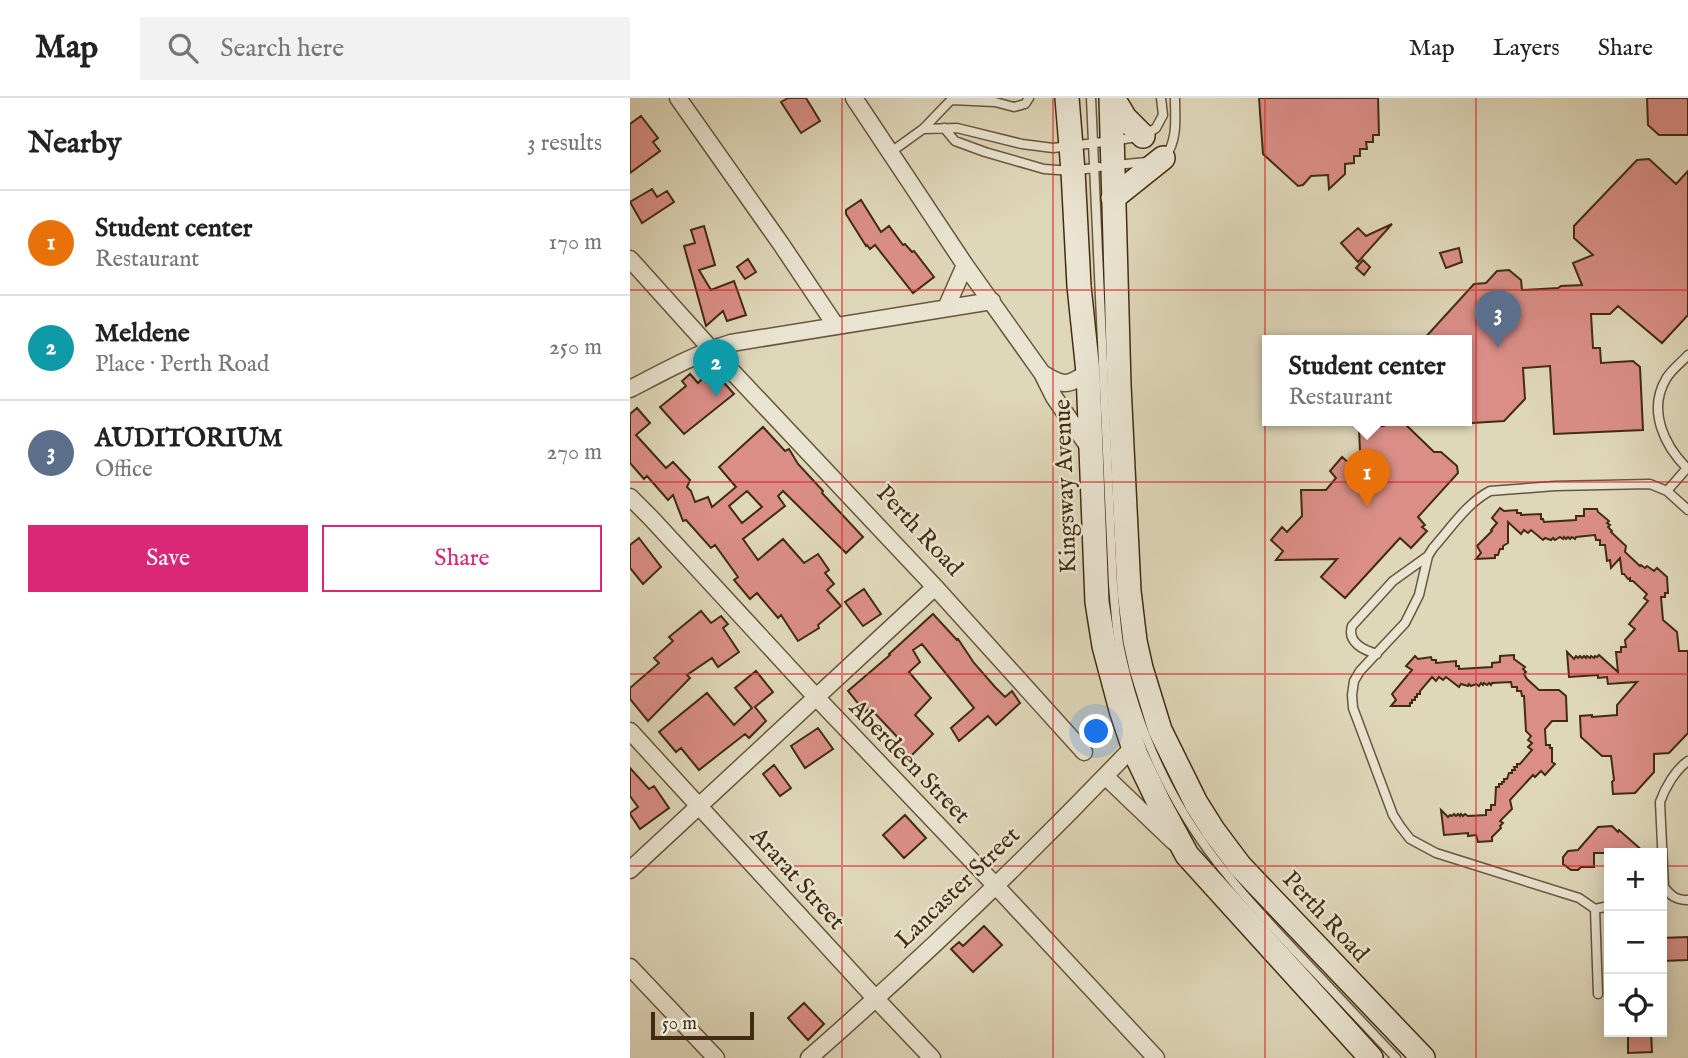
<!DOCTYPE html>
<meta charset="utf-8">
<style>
:root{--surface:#fff;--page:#f2f2f2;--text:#222;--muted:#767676;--line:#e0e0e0;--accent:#db2777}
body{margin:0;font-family:"IM FELL English",serif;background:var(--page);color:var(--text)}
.controls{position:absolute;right:21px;bottom:21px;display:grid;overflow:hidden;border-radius:0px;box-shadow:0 4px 18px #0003}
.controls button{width:63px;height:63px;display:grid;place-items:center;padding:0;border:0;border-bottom:2px solid var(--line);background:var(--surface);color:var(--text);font:35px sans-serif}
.scale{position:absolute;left:21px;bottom:18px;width:103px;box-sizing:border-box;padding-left:7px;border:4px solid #422c11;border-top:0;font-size:19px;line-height:24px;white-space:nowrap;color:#422c11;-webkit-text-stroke:5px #eae5d2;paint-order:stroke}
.you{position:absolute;left:467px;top:634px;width:24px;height:24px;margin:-18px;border:5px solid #fff;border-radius:50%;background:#1a73e8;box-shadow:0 0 0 10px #1a73e833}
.badge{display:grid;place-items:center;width:46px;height:46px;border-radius:50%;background:var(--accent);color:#fff;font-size:23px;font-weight:700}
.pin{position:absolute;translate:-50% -58px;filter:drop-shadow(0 2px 4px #0008)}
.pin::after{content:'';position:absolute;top:37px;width:24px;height:21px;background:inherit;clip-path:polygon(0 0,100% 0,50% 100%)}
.popup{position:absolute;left:632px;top:237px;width:210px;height:91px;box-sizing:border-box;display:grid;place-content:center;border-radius:0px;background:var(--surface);filter:drop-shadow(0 2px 5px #0005);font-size:23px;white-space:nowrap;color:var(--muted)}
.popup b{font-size:26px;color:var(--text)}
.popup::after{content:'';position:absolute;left:50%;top:100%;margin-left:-14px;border:14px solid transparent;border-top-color:var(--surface)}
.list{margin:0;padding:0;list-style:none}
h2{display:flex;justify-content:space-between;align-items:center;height:91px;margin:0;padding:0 28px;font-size:30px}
h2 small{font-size:23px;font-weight:400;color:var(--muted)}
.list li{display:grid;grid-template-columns:46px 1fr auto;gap:21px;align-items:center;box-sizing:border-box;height:105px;padding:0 28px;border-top:2px solid var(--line)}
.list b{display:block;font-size:26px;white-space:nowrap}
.list p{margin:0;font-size:23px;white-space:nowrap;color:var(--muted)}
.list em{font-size:23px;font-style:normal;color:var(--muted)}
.actions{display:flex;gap:14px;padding:21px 28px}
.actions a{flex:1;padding:16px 0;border:2px solid var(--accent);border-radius:0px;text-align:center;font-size:24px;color:var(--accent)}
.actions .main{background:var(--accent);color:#fff}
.icon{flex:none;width:38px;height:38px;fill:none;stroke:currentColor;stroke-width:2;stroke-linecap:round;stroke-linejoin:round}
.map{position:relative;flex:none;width:1058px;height:960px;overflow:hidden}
header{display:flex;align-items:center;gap:42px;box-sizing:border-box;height:98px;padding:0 35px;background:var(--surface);border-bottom:2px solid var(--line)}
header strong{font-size:33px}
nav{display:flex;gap:38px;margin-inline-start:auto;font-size:24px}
.search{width:490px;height:63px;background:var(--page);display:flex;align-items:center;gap:18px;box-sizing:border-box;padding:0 24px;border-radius:0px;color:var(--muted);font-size:26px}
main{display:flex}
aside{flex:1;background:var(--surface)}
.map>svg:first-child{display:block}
.building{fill:#da8e87;stroke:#422c11;stroke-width:2;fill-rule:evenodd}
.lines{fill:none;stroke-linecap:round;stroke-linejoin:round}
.service-casing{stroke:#69573b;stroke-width:11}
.minor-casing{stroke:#69573b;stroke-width:19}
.secondary-casing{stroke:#422c11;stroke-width:26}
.service{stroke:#eae5d2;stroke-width:8}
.minor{stroke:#eae5d2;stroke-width:16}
.secondary{stroke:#eae5d2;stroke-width:23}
.grid{fill:none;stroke:#d62828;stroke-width:2;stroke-opacity:0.55}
.labels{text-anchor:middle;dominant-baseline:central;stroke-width:5;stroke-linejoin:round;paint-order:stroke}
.street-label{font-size:24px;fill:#422c11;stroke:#eae5d2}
</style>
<header>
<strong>Map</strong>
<div class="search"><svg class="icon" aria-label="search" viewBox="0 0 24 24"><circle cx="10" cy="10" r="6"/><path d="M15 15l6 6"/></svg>Search here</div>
<nav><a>Map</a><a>Layers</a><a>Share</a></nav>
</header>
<main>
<aside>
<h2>Nearby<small>3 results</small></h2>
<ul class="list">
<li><span class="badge" style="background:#e8710a">1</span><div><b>Student center</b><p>Restaurant</p></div><em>170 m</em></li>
<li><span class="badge" style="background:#0f9aa8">2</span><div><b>Meldene</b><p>Place · Perth Road</p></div><em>250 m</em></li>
<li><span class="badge" style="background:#5c6f8a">3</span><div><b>AUDITORIUM</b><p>Office</p></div><em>270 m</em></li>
</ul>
<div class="actions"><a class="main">Save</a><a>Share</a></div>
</aside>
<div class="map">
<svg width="1058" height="960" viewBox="0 0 1058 960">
<rect width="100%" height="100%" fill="#dfd7ba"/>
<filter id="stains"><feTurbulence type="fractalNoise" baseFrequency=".00286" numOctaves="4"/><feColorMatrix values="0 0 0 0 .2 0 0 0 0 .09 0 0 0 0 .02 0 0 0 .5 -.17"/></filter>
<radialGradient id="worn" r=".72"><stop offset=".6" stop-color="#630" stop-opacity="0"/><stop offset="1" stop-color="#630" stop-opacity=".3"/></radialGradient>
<path class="building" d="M158,0h18l14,23 -19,12 -20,-31z
M629,0h119l1,37h-6v7h-7l1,7h-7v7h-6v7l-9,1v10l-16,15 -1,-14 -17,1 -8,9 -5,1 -35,-32z
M1017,0h41v37h-29l-11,-10z
M11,18l17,22 -5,4 7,9 -30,22v-49z
M1019,61l27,25 12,-13v144l-26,28 -44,-37 -8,8h-19l2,34h7l1,15 32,-2 7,6 3,63 -89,4 -4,-68 -27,2 2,31 -21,22 -32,2 -5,-5v-77h-45l52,-57 12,-1 11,-12 12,-1 12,10 1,10 36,-2 3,-2 21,-1 -9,-22 20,-8 -19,-17v-12l63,-66z
M22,91l5,8 10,-6 7,11 -32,21 -12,-21z
M231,102l20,32 8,-6 14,19 2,-1 7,8 2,-1 20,26 -21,16 -38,-48 -5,4 -3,-4 -1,1 -20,-32v-4z
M762,126l-34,38 -17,-19 17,-15 8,8z
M74,128l11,39 -16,5 12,20 23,-9 12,34 -19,6 -4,-10 -17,15 -22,-80 11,-3 -4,-13z
M829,150l3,14 -16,6 -6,-15z
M118,161l8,13 -11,7 -8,-12z
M733,162l7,7 -6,8 -8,-7z
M60,276l8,9 9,-9 6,7 5,-5 16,18 -50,40 -24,-27 26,-21 -4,-5z
M7,310l13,15 -14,12 30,33 7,-6 17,18 -3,7 4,4 4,11 13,-5 4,10 24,-20 -17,-20 44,-40 22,24 4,-2 9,15 25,27 -1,2 41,44 -17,16 -63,-62 -5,5 7,10 -42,33 15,21 25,-21 21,24 14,-9 11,16 -4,3 9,11 -7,6 14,16 -23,19 1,3 -21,13 -17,-26 -3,3 -21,-25 -7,6 -16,-19 4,-3 -23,-32 -4,3 -25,-28 -3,1 -10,-26 -5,5 -21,-24 -3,3 -14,-16v-49zM117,393l15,16 -20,16 -13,-17z
M758,323h14l32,31h7l16,14 1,7 -40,44 7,8 -3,2 5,4 -16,17 -11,-10 -55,60 -24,-21 16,-18 -61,1 7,-9 -12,-11 11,-13 5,5 15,-16 -1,-26h25l10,-12 -6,-7 12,-14 8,7 10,-12 -1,-25 25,-1z
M870,410l4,3 13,-1v3h4v2l20,-1v5h2l1,3 32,-2v-4h8v-7h13l1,3 11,9 -2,2 3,2 -2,2 4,4 -1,1 15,14 -1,6 15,14 1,-1 4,3 2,-2 7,5 3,-3 10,9 1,16h-3v4h-4l2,23 14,12 2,19h9v82l-19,20 -15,1v18l-19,21 -22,1 -1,-12 2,-2 -3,-24h-9l-21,-19 -1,-21 12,-1v2l25,-2v-10l20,-23 -29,2 -1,-7 -9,1v-3l-29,2 -2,-25 7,7 2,-3 2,2 2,-2 2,2 2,-2 2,2 1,-2 3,2 1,-2 3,2 1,-2 2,1 2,-2 19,17 -2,-20h5v-5h5l-1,-7 10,-11 -6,-5 19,-23 -4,-3 3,-4 -14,-13h-3v-3l-2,1 -4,-5h-2l-2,-16 -9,10 -1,-8 -3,1 -2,-16h-5v-5h-4l-1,-5 -19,2 -1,2 -3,-2 -2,2 -2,-2 -2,2 -2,-2 -1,2 -3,-2 -5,3 -2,-2 -2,2 -6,-2 -2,2 -12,-10 -3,3 -4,-3 -3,4 -13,-12v21l-5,3v3h-3l-2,6h-3v3l-19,1 5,-6 -4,-7 15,-15 -1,-1 6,-7 -5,-5z
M9,440l22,29 -18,17 -13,-16v-23z
M234,491l17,25 -18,12 -18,-24z
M71,513l10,12 10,-7 7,8 -5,4 16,24 -21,15 -6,-9 -25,17 3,3 -42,43 -18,-22v-11l29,-25 -5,-5 19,-17 -4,-4z
M303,516l24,26 1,-1 16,24 21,24 10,10 7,-6 8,12 -24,22 -8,-9 -29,25 -8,-13 23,-20 -52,-64 -9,6 7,12 -11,10 22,26 -16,17 18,19 -24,24 -13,-13 5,-4 -31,-33 -5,4 -17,-21 42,-36 -1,-1z
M884,557v4l11,8 -2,2 3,3 -2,2 3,5 12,11h20l7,6 1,25h-15l-7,8 1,16h4v3h2v14l3,2 -10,11 -4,-4 -6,6 -2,-2 -23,25 2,9 -12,12 3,2 -3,3 1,2 -9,9v4l-14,1 -2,-7 -8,1v-3l-24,2 -3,-25 7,7 2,-2 2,1 2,-2 2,2 2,-2 2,2 1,-2 2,2 2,-2 3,2 18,-1v-5h5v-5h4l1,-18h3v-3h3v-2h2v-3h3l2,-6h3v-3h3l-1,-3h3v-3h3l12,-14 -4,-3 4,-4 -4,-3 3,-4 -5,-5 -2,-35h-2l-1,-5h-4v-4h-5l-1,-5 -19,1 -1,2 -2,-2 -2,2 -3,-2 -1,2 -2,-2 -2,3 -3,-2 -5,2 -2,-2 -1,2 -7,-2 -2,3 -13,-10 -3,3 -4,-3 -3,4 -4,-4 -12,14v3h-3v3h-2v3h-3v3h-2v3h-19l5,-6 -4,-6 20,-24 -6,-4 9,-10 3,3 13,-2 1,3h4v3l20,-2v5h3v3l33,-2v-4l8,-1v-6z
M126,573l17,21 -18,15 11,14 -17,17 -4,-4 -46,36 -18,-22 -5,4 -17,-20 48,-39 27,32 18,-17 -17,-20z
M188,630l15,21 -28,19 -14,-22z
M144,667l17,23 -11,8 -17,-22z
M0,670l19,21 5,-3 15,22 -29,21 -10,-15v-1l8,-6 -8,-11z
M275,717l21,23 -22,20 -21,-23z
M982,728l6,6 1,-2 26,23h-51v14h-13l-3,3h-7l-8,-6v-7l5,-6 10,-1 20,-23z
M354,828l18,19 -29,27 -22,-23 8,-7 4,4z
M1058,839v23l-26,1v-23z
M174,905l20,21 -16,16 -20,-22z
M998,934h23l1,20 -24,1z"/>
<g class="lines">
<g class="service-casing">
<path id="service" d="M461,0l22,487c2,20 3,40 6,59 12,60 35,121 67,173 31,51 71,93 111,136 33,35 66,70 99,105
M314,30l11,13 30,11 59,17 29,2 26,-4
M293,31l34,-1 65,16 31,4 59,-7 31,-5 13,-8 7,-13 -2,-17
M261,54l32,-23 28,-29 44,2 19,5 11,-3 4,-6
M536,58c12,-18 9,-38 9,-58
M485,67l32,-3
M1058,257c-7,8 -17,15 -22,24 -19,32 -1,68 22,90
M1037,393l20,-23
M747,556c-14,-4 -30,-12 -25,-28l41,-45 35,-25
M1034,789c7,9 12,13 24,13
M1032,790l2,-1 -4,-85c5,-14 15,-32 28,-41
M965,811l14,-3
M968,896l-3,-85 -16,-11 -143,-45 -26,-14 -10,-13 -7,-11 -40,-107 -1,-13 2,-14 6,-10 45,-48 14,-28 9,-39 5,-8c17,-19 34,-45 57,-57l65,-5 95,-2 17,7 21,19"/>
</g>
<g class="minor-casing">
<path id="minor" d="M48,0l103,146 55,82
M224,0l111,167 77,108 12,24 36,52
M0,161l81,90 224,238 149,165
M316,210l19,-43
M412,275c21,13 25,14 46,-1
M0,291c33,-17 65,-35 101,-46l261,-42
M0,399l21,21 165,179 179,188 161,173
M0,633l246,268 56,59
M475,678l69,66
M0,772l305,-283
M0,869l86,91
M179,960c113,-99 221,-203 325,-312"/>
</g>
<g class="secondary-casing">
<path id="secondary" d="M437,0l6,73 6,115 9,86 9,230 7,44 17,64 15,45 23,48 28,52 184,203
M481,0l8,287 10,206 6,50 6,27 19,62 36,73 17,27 27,36 183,192
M483,0l12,20 18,18
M483,100l50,-40"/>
</g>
<use href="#service" class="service"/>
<use href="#minor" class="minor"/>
<use href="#secondary" class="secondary"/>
</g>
<path class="grid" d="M212,0v960M423,0v960M635,0v960M846,0v960M0,192h1058M0,384h1058M0,576h1058M0,768h979M1032,768h26"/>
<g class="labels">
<g class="street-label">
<text transform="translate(436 388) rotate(-92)">Kingsway Avenue</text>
<text transform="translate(289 433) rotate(47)">Perth Road</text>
<text transform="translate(279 664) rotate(46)">Aberdeen Street</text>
<text transform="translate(167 781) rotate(48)">Ararat Street</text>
<text transform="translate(328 790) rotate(-44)">Lancaster Street</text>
<text transform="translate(695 819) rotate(47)">Perth Road</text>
</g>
</g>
<rect width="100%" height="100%" filter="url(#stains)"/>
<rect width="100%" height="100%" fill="url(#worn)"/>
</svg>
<div class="controls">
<button>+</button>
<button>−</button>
<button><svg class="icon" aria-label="locate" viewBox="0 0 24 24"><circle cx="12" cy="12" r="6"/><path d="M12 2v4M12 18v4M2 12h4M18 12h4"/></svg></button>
</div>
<div class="scale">50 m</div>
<div class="you"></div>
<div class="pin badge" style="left:737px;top:409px;background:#e8710a">1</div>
<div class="popup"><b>Student center</b>Restaurant</div>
<div class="pin badge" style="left:86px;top:299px;background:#0f9aa8">2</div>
<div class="pin badge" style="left:868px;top:250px;background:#5c6f8a">3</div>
</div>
</main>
